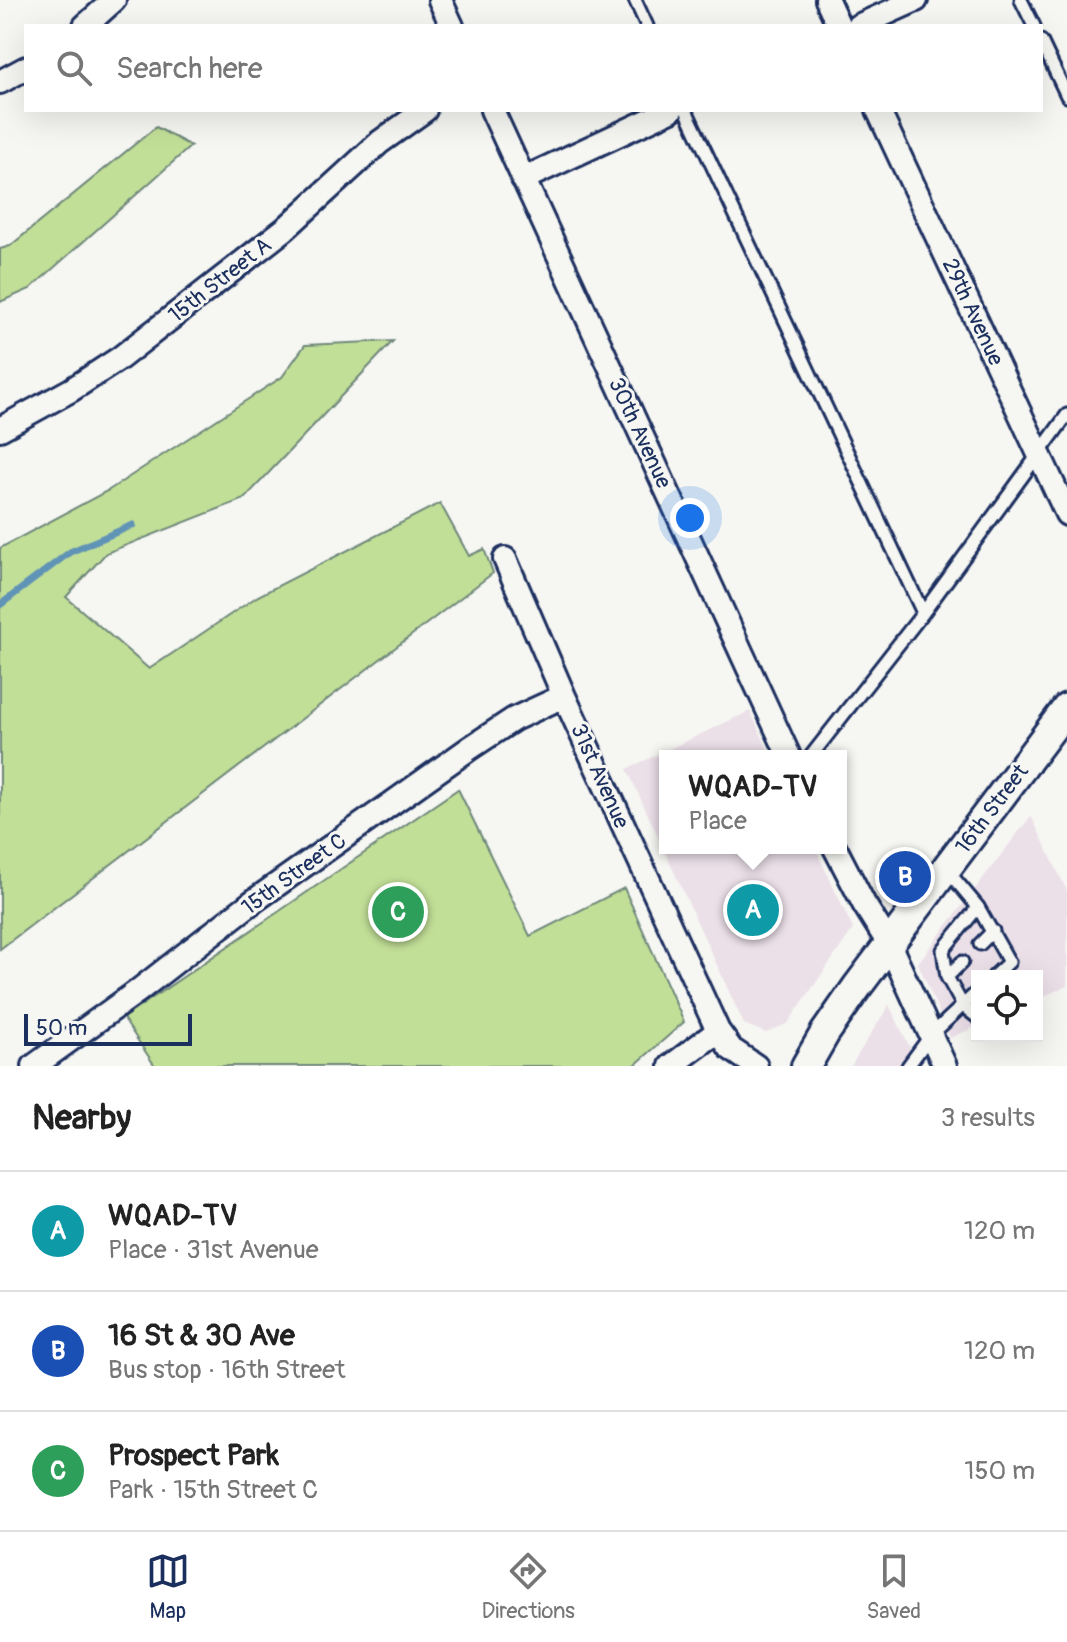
<!DOCTYPE html>
<meta charset="utf-8">
<style>
:root{--surface:#fff;--page:#f6f6f6;--text:#222;--muted:#767676;--line:#e0e0e0;--accent:#1b2f5e}
body{margin:0;font-family:Pangolin,sans-serif;background:var(--page);color:var(--text)}
.controls{position:absolute;right:24px;bottom:24px;display:grid;overflow:hidden;border-radius:0px;box-shadow:0 8px 32px #0002}
.controls button{width:72px;height:72px;display:grid;place-items:center;padding:0;border:0;border-bottom:2px solid var(--line);background:var(--surface);color:var(--text);font:40px sans-serif}
.scale{position:absolute;left:24px;bottom:20px;width:168px;box-sizing:border-box;padding-left:8px;border:4px solid #1b2f5e;border-top:0;font-size:22px;line-height:28px;white-space:nowrap;color:#1b2f5e;-webkit-text-stroke:6px #f6f6f2;paint-order:stroke}
.you{position:absolute;left:690px;top:518px;width:28px;height:28px;margin:-20px;border:6px solid #fff;border-radius:50%;background:#1a73e8;box-shadow:0 0 0 12px #1a73e833}
.badge{display:grid;place-items:center;width:52px;height:52px;border-radius:50%;background:var(--accent);color:#fff;font-size:26px;font-weight:700}
.pin{position:absolute;translate:-50% -50%;border:4px solid #fff;box-shadow:0 2px 8px #0006}
.popup{position:absolute;left:659px;top:750px;width:188px;height:104px;box-sizing:border-box;display:grid;place-content:center;border-radius:0px;background:var(--surface);filter:drop-shadow(0 2px 6px #0005);font-size:26px;white-space:nowrap;color:var(--muted)}
.popup b{font-size:30px;color:var(--text)}
.popup::after{content:'';position:absolute;left:50%;top:100%;margin-left:-16px;border:16px solid transparent;border-top-color:var(--surface)}
.list{margin:0;padding:0;list-style:none}
h2{display:flex;justify-content:space-between;align-items:center;height:104px;margin:0;padding:0 32px;font-size:34px}
h2 small{font-size:26px;font-weight:400;color:var(--muted)}
.list li{display:grid;grid-template-columns:52px 1fr auto;gap:24px;align-items:center;box-sizing:border-box;height:120px;padding:0 32px;border-top:2px solid var(--line)}
.list b{display:block;font-size:30px;white-space:nowrap}
.list p{margin:0;font-size:26px;white-space:nowrap;color:var(--muted)}
.list em{font-size:26px;font-style:normal;color:var(--muted)}
.icon{flex:none;width:44px;height:44px;fill:none;stroke:currentColor;stroke-width:2;stroke-linecap:round;stroke-linejoin:round}
.map{position:relative;flex:none;width:1067px;height:1066px;overflow:hidden}
.search{position:absolute;background:var(--surface);box-shadow:0 8px 32px #0002;left:24px;right:24px;top:24px;height:88px;display:flex;align-items:center;gap:20px;box-sizing:border-box;padding:0 28px;border-radius:0px;color:var(--muted);font-size:30px}
.sheet{height:464px;background:var(--surface)}
nav{display:flex;justify-content:space-around;align-items:center;box-sizing:border-box;height:112px;border-top:2px solid var(--line);background:var(--surface);font-size:22px;color:var(--muted)}
nav a{display:grid;justify-items:center;gap:4px}
nav .on{color:var(--accent)}
.map>svg:first-child{display:block}
.built{fill:#ebdfe8}
.green{fill:#c2df97;stroke:#6e877a;stroke-width:2}
.lines{fill:none;stroke-linecap:round;stroke-linejoin:round}
.stream{stroke:#6194b6;stroke-width:7}
.service-casing{stroke:#1b2f5e;stroke-width:17}
.minor-casing{stroke:#1b2f5e;stroke-width:28}
.tertiary-casing{stroke:#1b2f5e;stroke-width:34}
.service{stroke:#f6f6f2;stroke-width:11}
.minor{stroke:#f6f6f2;stroke-width:22}
.tertiary{stroke:#f6f6f2;stroke-width:28}
.labels{text-anchor:middle;dominant-baseline:central;stroke-width:6;stroke-linejoin:round;paint-order:stroke}
.street-label{font-size:22px;fill:#1b2f5e;stroke:#f6f6f2}
</style>
<div class="map">
<svg width="1067" height="1066" viewBox="0 0 1067 1066">
<rect width="100%" height="100%" fill="#f6f6f2"/>
<filter id="ink" filterUnits="userSpaceOnUse"><feTurbulence type="fractalNoise" baseFrequency=".0125" numOctaves="2"/><feDisplacementMap in="SourceGraphic" scale="16" xChannelSelector="R" yChannelSelector="G"/><feConvolveMatrix kernelMatrix="1 2 1 2 8 2 1 2 1" color-interpolation-filters="sRGB"/></filter>
<g filter="url(#ink)">
<path class="built" d="M750,711l21,45h-106v92h150l38,81 -65,94 -22,10 -22,-9 -117,-255z
M1031,816l36,75v95l-30,13v-23h-60v50l-27,12 -32,-75z
M889,1005l30,61h-68z"/>
<path class="green" d="M156,127l35,19 -161,143 -30,13v-53l10,-3z
M393,341l-149,158 -138,54 -40,44 83,72 109,-73 182,-93 29,53 15,-7 9,24 -493,376v-401l109,-58 173,-113 23,-32z
M458,789l72,147 94,-48 60,134 -50,44h-479l-32,-48z"/>
<g class="lines">
<path class="stream" d="M0,605l70,-53 63,-27"/>
<g class="service-casing">
<path id="service" d="M635,0l12,26
M1021,0l13,26
M1041,41l26,55
M686,110l237,503
M811,756l112,-143 144,-198
M947,870l31,37 31,55 -15,14
M980,944l13,-13
M962,962l-15,15 16,29 14,11
M947,977l-4,-27 35,-43
M908,1066l23,-31 45,-42"/>
</g>
<g class="minor-casing">
<path id="minor" d="M440,0l12,26
M827,0l12,26
M85,26l29,-26
M858,26l58,-26
M0,82l26,-14
M492,110l297,646
M878,110l189,404
M523,179l148,-69
M0,429l71,-39 49,-32 165,-129 95,-87 45,-32
M505,559l59,137 154,335 13,18 25,17
M835,848l29,56 25,40 56,122
M34,1066l104,-75 113,-88 219,-155 44,-29 50,-23
M671,1066l47,-35"/>
</g>
<g class="tertiary-casing">
<path id="tertiary" d="M806,1066l19,-33 32,-46 210,-279"/>
</g>
<use href="#service" class="service"/>
<use href="#minor" class="minor"/>
<use href="#tertiary" class="tertiary"/>
</g>
</g>
<g class="labels">
<g class="street-label">
<text transform="translate(220 280) rotate(-38)">15th Street A</text>
<text transform="translate(973 312) rotate(65)">29th Avenue</text>
<text transform="translate(640 433) rotate(65)">30th Avenue</text>
<text transform="translate(600 776) rotate(66)">31st Avenue</text>
<text transform="translate(992 809) rotate(-53)">16th Street</text>
<text transform="translate(294 874) rotate(-36)">15th Street C</text>
</g>
</g>
</svg>
<div class="controls">
<button><svg class="icon" aria-label="locate" viewBox="0 0 24 24"><circle cx="12" cy="12" r="6"/><path d="M12 2v4M12 18v4M2 12h4M18 12h4"/></svg></button>
</div>
<div class="scale">50 m</div>
<div class="you"></div>
<div class="pin badge" style="left:753px;top:910px;background:#0f9aa8">A</div>
<div class="popup"><b>WQAD-TV</b>Place</div>
<div class="pin badge" style="left:905px;top:877px;background:#1a4fb4">B</div>
<div class="pin badge" style="left:398px;top:912px;background:#2e9e5b">C</div>
<div class="search"><svg class="icon" aria-label="search" viewBox="0 0 24 24"><circle cx="10" cy="10" r="6"/><path d="M15 15l6 6"/></svg>Search here</div>
</div>
<section class="sheet">
<h2>Nearby<small>3 results</small></h2>
<ul class="list">
<li><span class="badge" style="background:#0f9aa8">A</span><div><b>WQAD-TV</b><p>Place · 31st Avenue</p></div><em>120 m</em></li>
<li><span class="badge" style="background:#1a4fb4">B</span><div><b>16 St &amp; 30 Ave</b><p>Bus stop · 16th Street</p></div><em>120 m</em></li>
<li><span class="badge" style="background:#2e9e5b">C</span><div><b>Prospect Park</b><p>Park · 15th Street C</p></div><em>150 m</em></li>
</ul>
</section>
<nav>
<a class="on"><svg class="icon" aria-label="map" viewBox="0 0 24 24"><path d="M3 6l6-2 6 2 6-2v14l-6 2-6-2-6 2zM9 4v14M15 6v14"/></svg>Map</a>
<a><svg class="icon" aria-label="directions" viewBox="0 0 24 24"><path d="M12 3l9 9-9 9-9-9zM9 14v-3h6M13 9l2 2-2 2"/></svg>Directions</a>
<a><svg class="icon" aria-label="saved" viewBox="0 0 24 24"><path d="M7 4h10v16l-5-4-5 4z"/></svg>Saved</a>
</nav>
